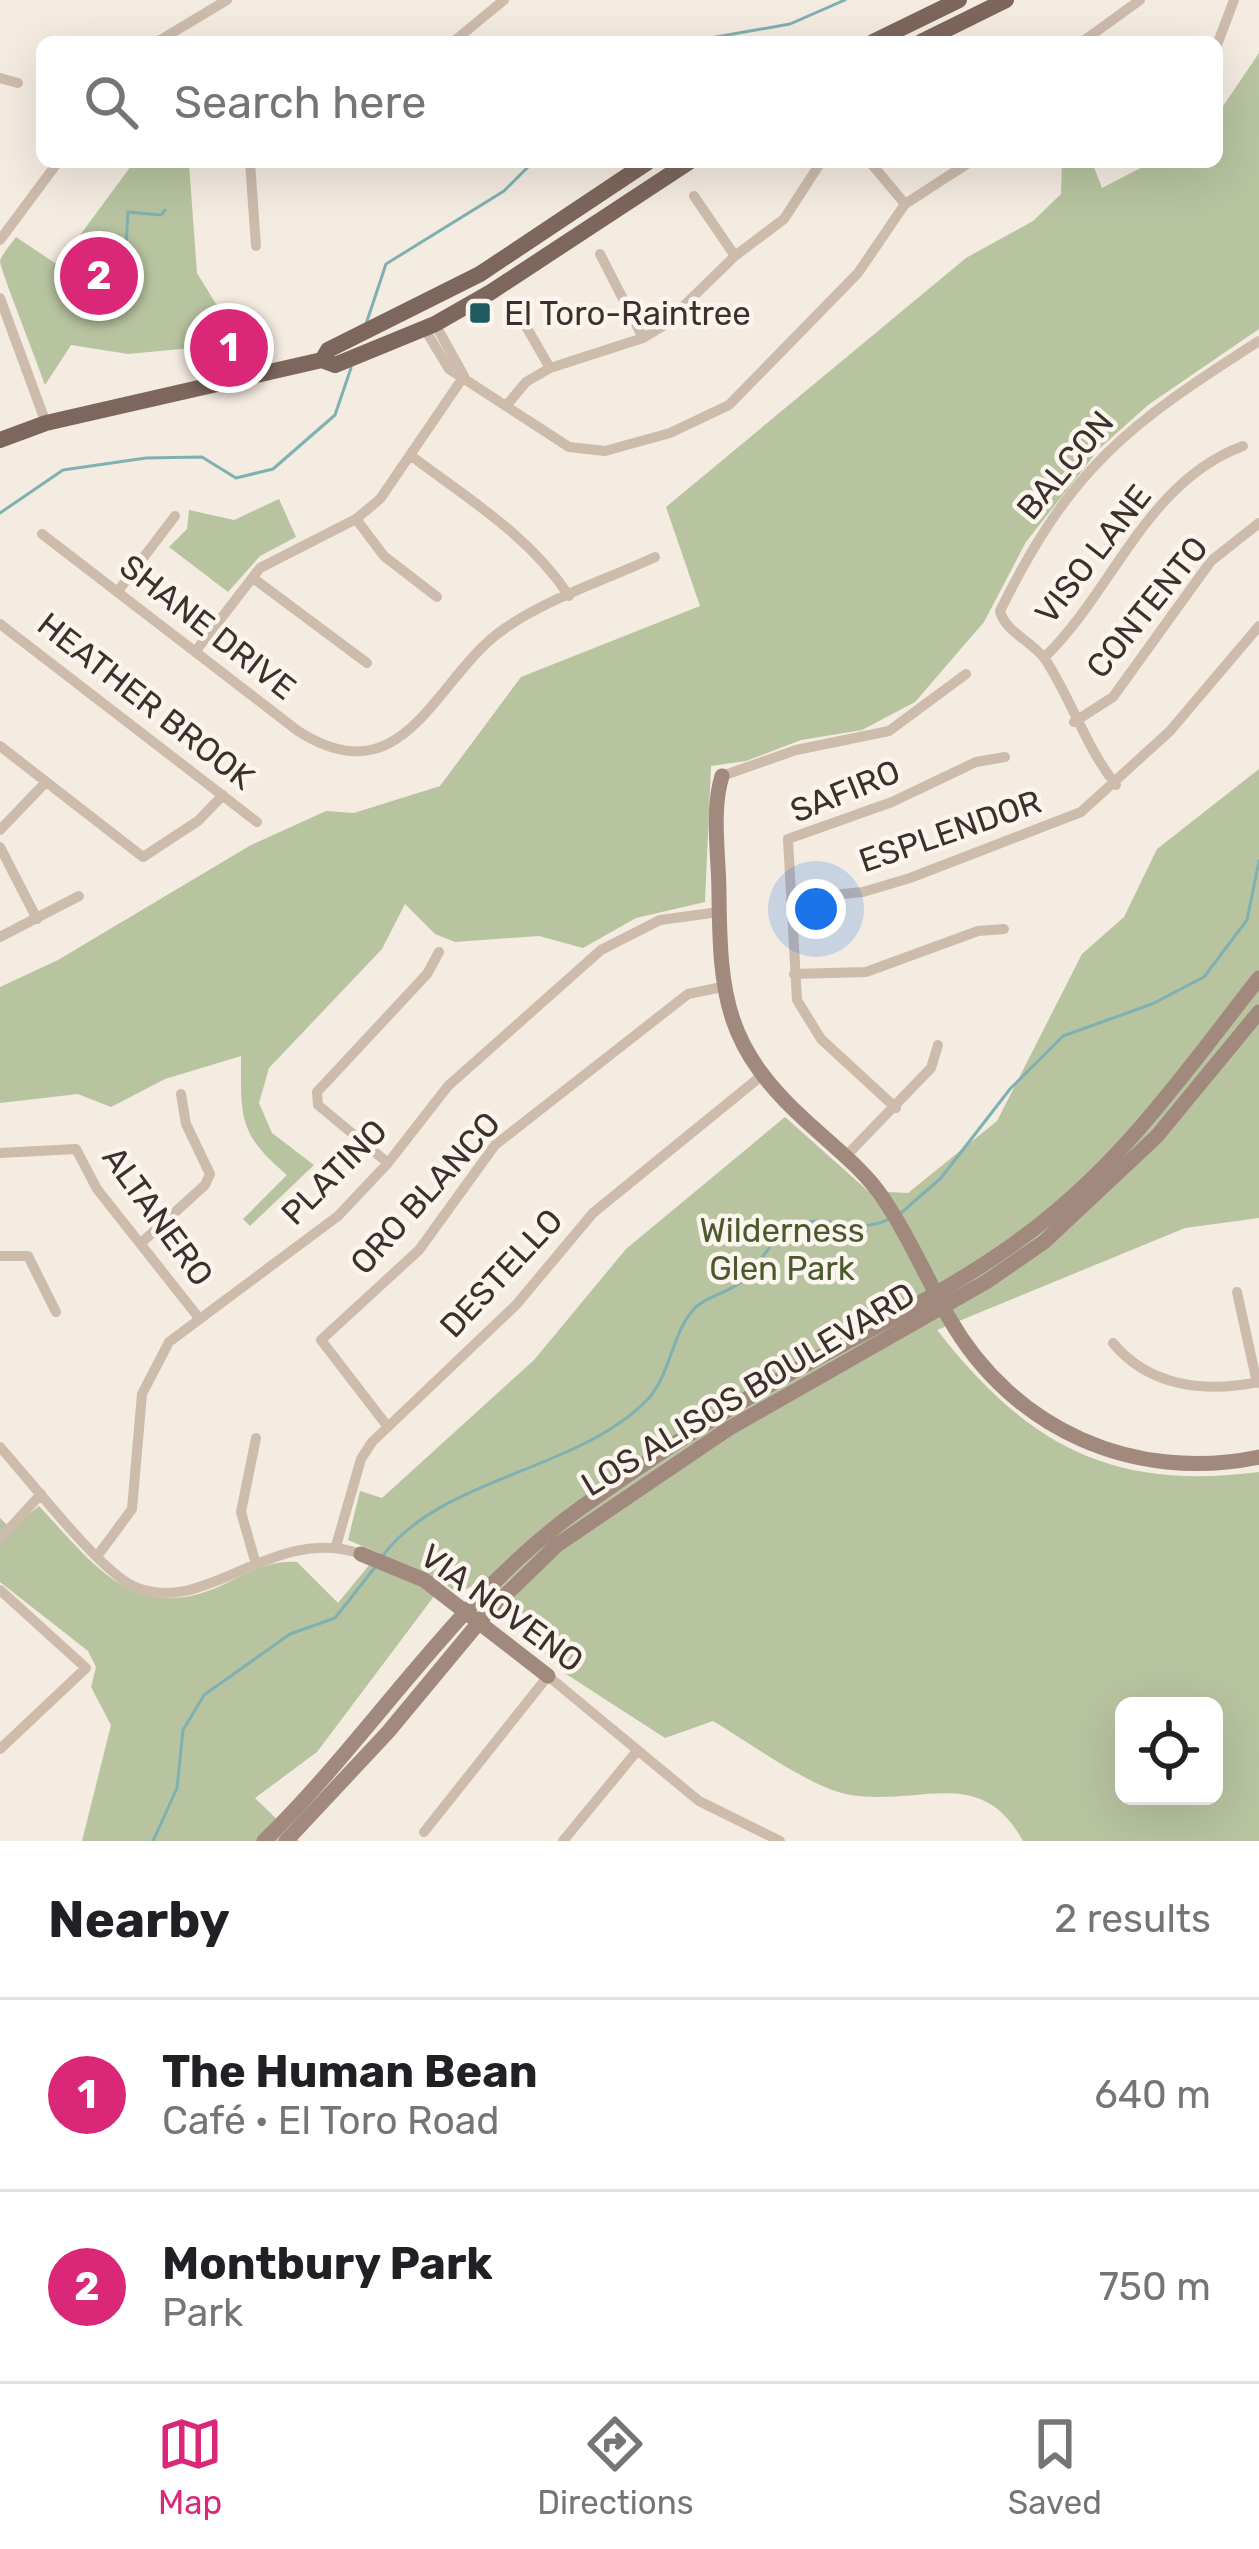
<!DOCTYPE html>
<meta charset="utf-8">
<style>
:root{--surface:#fff;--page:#f6f6f6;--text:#202124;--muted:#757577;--line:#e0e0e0;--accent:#db2777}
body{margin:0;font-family:Rubik,sans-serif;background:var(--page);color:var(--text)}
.controls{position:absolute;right:36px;bottom:36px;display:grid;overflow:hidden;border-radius:18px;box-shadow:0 12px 48px #0002}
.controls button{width:108px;height:108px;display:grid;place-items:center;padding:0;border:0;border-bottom:3px solid var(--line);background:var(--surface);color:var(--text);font:60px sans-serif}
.you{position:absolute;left:816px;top:909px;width:42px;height:42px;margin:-30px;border:9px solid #fff;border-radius:50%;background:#1a73e8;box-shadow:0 0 0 18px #1a73e833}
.badge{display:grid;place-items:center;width:78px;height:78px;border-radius:50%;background:var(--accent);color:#fff;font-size:39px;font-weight:700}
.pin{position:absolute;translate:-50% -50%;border:6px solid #fff;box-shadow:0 3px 12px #0006}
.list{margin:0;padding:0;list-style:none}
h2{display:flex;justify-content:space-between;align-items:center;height:156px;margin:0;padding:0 48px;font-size:51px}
h2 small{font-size:39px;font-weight:400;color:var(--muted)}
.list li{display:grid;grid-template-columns:78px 1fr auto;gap:36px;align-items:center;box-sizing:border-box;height:192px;padding:0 48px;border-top:3px solid var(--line)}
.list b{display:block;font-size:45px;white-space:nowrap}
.list p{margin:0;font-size:39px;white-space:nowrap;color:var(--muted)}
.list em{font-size:39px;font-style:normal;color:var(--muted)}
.icon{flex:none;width:66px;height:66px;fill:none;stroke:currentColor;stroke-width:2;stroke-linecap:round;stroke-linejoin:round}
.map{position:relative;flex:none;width:1259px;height:1841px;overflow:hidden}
.search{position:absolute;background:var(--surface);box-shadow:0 12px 48px #0002;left:36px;right:36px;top:36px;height:132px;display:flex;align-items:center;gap:30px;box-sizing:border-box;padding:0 42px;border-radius:18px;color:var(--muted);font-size:45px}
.sheet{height:540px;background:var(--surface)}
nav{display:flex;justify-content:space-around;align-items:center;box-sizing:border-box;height:168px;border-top:3px solid var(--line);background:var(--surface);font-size:33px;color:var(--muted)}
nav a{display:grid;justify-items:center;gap:6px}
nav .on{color:var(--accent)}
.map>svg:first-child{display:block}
.green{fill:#b8c4a0;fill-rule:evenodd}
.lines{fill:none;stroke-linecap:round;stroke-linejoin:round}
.stream{stroke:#7fb0b2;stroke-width:3}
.street{stroke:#cdbbac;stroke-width:10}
.secondary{stroke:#a18a7d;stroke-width:15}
.primary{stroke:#7d675c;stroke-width:16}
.poi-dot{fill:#1f5a5e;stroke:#fbf5ee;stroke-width:4.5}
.labels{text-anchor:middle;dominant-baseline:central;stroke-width:9;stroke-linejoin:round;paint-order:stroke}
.poi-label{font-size:33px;fill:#3b302b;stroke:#fbf5ee;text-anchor:start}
.street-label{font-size:33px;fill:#3b302b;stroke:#fbf5ee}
.park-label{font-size:33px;fill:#4a5a2e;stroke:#fbf5ee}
</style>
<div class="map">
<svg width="1259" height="1841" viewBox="0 0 1259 1841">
<rect width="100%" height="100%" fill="#f4ebe1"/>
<path class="green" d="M1259,53v276l-111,76 -49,44 -73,93 -42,80 -69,80 -53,28 -61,10 -55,21 -35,5 -6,136 -69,16 -53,30 -44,-12 -84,6 -20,-8 -30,-30 -23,45 -113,119 -10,35 13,30 42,32 -64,61 -7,-7 44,-44c-49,-41 -46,-58 -46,-119l-76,23 -54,28 -33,-13 -78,9v-116l58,-27 193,-115 75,-34 28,2 86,-27 81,-109 179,-71 -34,-99 300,-249 67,-37 28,-27 1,-32h30l10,26 50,-26h65v-47z
M134,162l55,2 8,109 19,31 38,8v30l-126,12 -57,-9 -26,40c-6,-19 -45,-116 -45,-124 2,-7 11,-17 16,-24l42,28z
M279,499l17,38 -36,19 -32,36 -59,-45 18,-18 2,-19 45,10z
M1259,769v449l-74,10 -248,102c90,115 174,161 322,142v369h-236c-42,-77 -102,-35 -172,-46 -40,-6 -102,-53 -138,-74l-48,17 -99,-64 -91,-89 -18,8 -13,-10 -127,169 -62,46 44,43h-217l29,-116 -20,-38 5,-20 -8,-16 -88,-69v-64l11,11 28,-23c53,56 93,118 179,81 26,-12 50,-27 79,-25l41,41 41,-50 -31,-13 12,-49 22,7 152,-138 92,-111 159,-132 83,74 40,2 89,-72 85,-167 42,-37 33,-68zM1124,1706h90v90h-90z"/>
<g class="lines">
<path class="stream" d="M688,42l102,-18 55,-24
M135,254l-9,-7 2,-35 33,3 4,-5
M366,324l20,-60 118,-73 29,-29
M0,513l63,-43 83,-12 56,-1 34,21 37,-9 62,-54 16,-47
M901,1213l40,-35 69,-89 53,-53 89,-32 52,-27 43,-57 12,-59
M381,1558c58,-81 196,-86 266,-158 23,-24 25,-66 46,-90 11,-13 35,-17 48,-28 18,-15 28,-41 49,-54 30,-18 64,8 97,-8
M153,1841l24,-53 6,-58 21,-35 86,-61 45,-16 41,-52"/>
<path class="street" d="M157,42l70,-42
M453,42l51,-42
M1082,42l58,-42
M1217,45l17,-45
M0,78l18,5
M250,162l6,84
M870,162l35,42
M694,196l41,60
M0,240l58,-78
M600,254l43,84
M0,298l46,125
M520,316l30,52
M435,324l29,52
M424,328l25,41 120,78 36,4 65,-18 59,-28 129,-132 47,-69 65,-42
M506,406l20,-24 24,-14 93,-30 20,-12 72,-70 49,-37 37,-57
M410,455c57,43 120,81 159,141
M356,519l28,37 53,41
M42,534l256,197c108,69 137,-55 206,-102 44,-31 102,-49 151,-72
M253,578l114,85
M118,591l57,-75
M0,624l257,198
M195,652l65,-84 96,-49 24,-20 84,-123
M1044,658c70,-68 102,-176 199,-212
M1074,722l39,-25 98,-136 48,-38
M0,746l143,111 55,-36 25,-26
M722,776l74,-26 93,-19 77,-57
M1116,785c-31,-39 -44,-85 -71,-126 -13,-18 -40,-27 -45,-48 71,-144 126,-185 259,-270
M0,830l46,-48
M0,847l37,72
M791,899l72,-7 47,-14 171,-66 89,-81 89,-105
M0,937l79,-41
M794,974l72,-2 112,-41 26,-2
M896,1108l-75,-69 -24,-39 -9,-161 104,-37 84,-40 29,-5
M0,1153l76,-4 21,40 102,129
M845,1157l86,-89 7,-23
M388,1163l-70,-58 -1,-13 110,-118 12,-22
M141,1243l64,-58 5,-11 -24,-50 -5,-30
M0,1256h28l28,56
M1237,1292l20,91
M1113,1343c36,44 93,50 146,39
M388,1427l-67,-87 98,-90 76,-105 193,-151 34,-7
M0,1447c29,32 98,122 133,139 72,33 138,-63 228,-32
M0,1539l41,-45
M336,1546l25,-87 11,-17 144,-137 77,-92 167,-136
M98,1555l34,-46 10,-115 27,-52 169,-126 50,-53 60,-77 153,-136 59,-30 59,-8
M255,1561l-14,-49 15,-74
M0,1590l86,78 -86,81
M424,1832l124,-156 151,125 81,40
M563,1841l74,-90"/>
<path class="secondary" d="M722,776c-11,35 -3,81 -3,118 1,105 7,154 87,227 24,22 52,44 72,70 28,39 48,86 71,127 64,112 185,165 310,139
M361,1554l63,26 124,96
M264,1841c110,-107 192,-245 318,-334 56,-40 115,-79 174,-114 86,-51 178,-92 259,-150 104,-74 167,-167 244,-265
M286,1841l102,-109 98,-118 71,-69 171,-116 258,-147 58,-40 113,-106 102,-124"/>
<path class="primary" d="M873,42l86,-42
M921,42l85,-42
M322,360l6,-10 152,-76 168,-112
M0,440l46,-17 276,-63 13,5 100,-41 56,-32 198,-130"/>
</g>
<rect class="poi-dot" x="468" y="301" width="24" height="24" rx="6"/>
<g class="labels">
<g class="poi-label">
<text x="504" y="313">El Toro-Raintree</text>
</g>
<g class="street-label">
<text transform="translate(1065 465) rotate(-50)">BALCON</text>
<text transform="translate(1093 554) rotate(-52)">VISO LANE</text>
<text transform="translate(1147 607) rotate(-51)">CONTENTO</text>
<text transform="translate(208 627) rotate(38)">SHANE DRIVE</text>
<text transform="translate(146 701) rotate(38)">HEATHER BROOK</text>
<text transform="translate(845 791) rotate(-22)">SAFIRO</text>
<text transform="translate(950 831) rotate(-19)">ESPLENDOR</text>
<text transform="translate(334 1172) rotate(-45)">PLATINO</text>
<text transform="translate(425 1193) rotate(-48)">ORO BLANCO</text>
<text transform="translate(158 1216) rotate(54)">ALTANERO</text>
<text transform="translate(501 1273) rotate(-47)">DESTELLO</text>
<text transform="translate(748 1389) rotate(-31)">LOS ALISOS BOULEVARD</text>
<text transform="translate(502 1608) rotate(36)">VIA NOVENO</text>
</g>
<g class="park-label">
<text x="782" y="1230">Wilderness<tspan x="782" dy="38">Glen Park</tspan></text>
</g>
</g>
</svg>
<div class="controls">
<button><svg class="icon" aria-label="locate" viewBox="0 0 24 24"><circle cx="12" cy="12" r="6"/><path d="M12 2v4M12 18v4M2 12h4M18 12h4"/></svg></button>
</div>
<div class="you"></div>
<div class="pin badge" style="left:229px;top:348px">1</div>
<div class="pin badge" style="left:99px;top:276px">2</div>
<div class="search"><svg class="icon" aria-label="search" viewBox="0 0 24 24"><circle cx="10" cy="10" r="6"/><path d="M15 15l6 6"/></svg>Search here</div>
</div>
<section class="sheet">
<h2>Nearby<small>2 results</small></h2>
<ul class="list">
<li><span class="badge">1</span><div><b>The Human Bean</b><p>Café · El Toro Road</p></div><em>640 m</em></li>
<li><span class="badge">2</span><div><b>Montbury Park</b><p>Park</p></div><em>750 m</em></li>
</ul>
</section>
<nav>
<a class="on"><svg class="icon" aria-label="map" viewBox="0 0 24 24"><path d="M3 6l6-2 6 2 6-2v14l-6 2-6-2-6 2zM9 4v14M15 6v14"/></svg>Map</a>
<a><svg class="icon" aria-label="directions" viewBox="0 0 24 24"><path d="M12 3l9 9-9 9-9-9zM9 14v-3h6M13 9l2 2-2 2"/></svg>Directions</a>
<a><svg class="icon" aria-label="saved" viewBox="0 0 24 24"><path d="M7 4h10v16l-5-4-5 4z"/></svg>Saved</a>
</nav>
